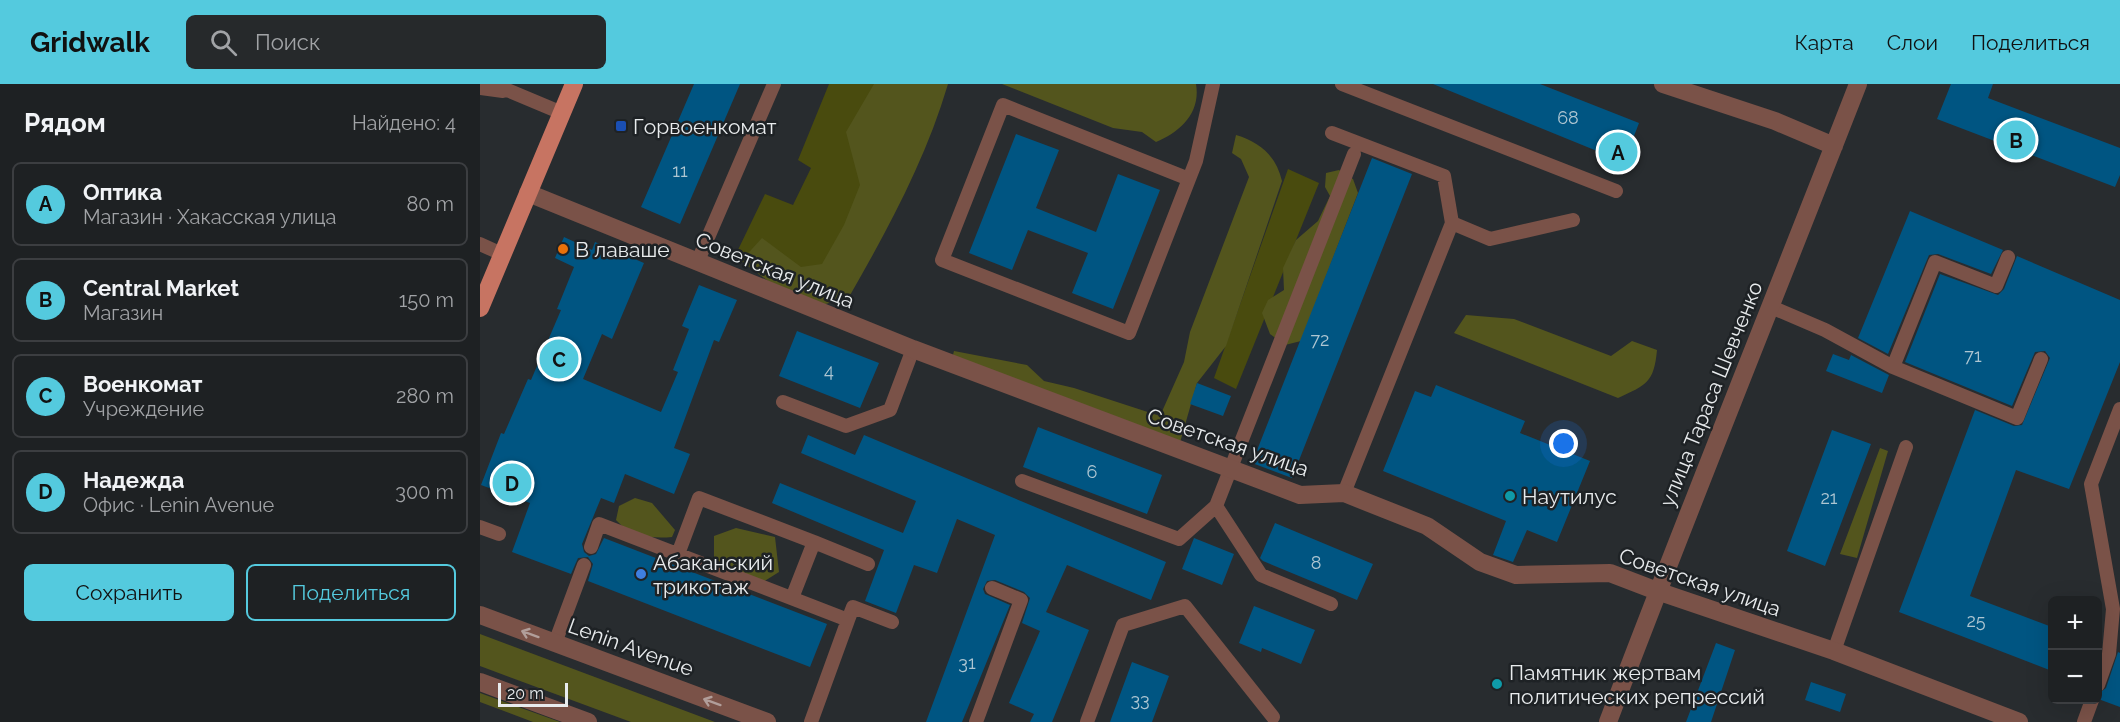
<!DOCTYPE html>
<html lang="ru">
<meta charset="utf-8">
<style>
:root{--surface:#1e2123;--page:#26292b;--text:#f1f3f6;--muted:#a1a3a6;--line:#3c3e41;--accent:#54cade}
body{margin:0;font-family:Raleway,sans-serif;background:var(--page);color:var(--text)}
.controls{position:absolute;right:18px;bottom:18px;display:grid;overflow:hidden;border-radius:9px;box-shadow:0 6px 24px #0002}
.controls button{width:54px;height:54px;display:grid;place-items:center;padding:0;border:0;border-bottom:2px solid var(--line);background:var(--surface);color:var(--text);font:30px sans-serif}
.scale{position:absolute;left:18px;bottom:15px;width:70px;box-sizing:border-box;padding-left:6px;border:3px solid #e8ebed;border-top:0;font-size:16px;line-height:21px;white-space:nowrap;color:#e8ebed;-webkit-text-stroke:4px #1e2225;paint-order:stroke}
.you{position:absolute;left:1084px;top:360px;width:21px;height:21px;margin:-15px;border:4px solid #fff;border-radius:50%;background:#1a73e8;box-shadow:0 0 0 9px #1a73e833}
.badge{display:grid;place-items:center;width:39px;height:39px;border-radius:50%;background:var(--accent);color:#111;font-size:20px;font-weight:700}
.pin{position:absolute;translate:-50% -50%;border:3px solid #fff;box-shadow:0 2px 6px #0006}
.list{margin:0;padding:0;list-style:none}
h2{display:flex;justify-content:space-between;align-items:center;height:78px;margin:0;padding:0 24px;font-size:26px}
h2 small{font-size:20px;font-weight:400;color:var(--muted)}
.list li{display:grid;grid-template-columns:39px 1fr auto;gap:18px;align-items:center;box-sizing:border-box;height:84px;margin:0 12px 12px;padding:0 12px;border:2px solid var(--line);border-radius:9px}
.list b{display:block;font-size:22px;white-space:nowrap}
.list p{margin:0;font-size:20px;white-space:nowrap;color:var(--muted)}
.list em{font-size:20px;font-style:normal;color:var(--muted)}
.actions{display:flex;gap:12px;padding:18px 24px}
.actions a{flex:1;padding:14px 0;border:2px solid var(--accent);border-radius:9px;text-align:center;font-size:21px;color:var(--accent)}
.actions .main{background:var(--accent);color:#111}
.icon{flex:none;width:33px;height:33px;fill:none;stroke:currentColor;stroke-width:2;stroke-linecap:round;stroke-linejoin:round}
.map{position:relative;flex:none;width:1640px;height:638px;overflow:hidden}
header{display:flex;align-items:center;gap:36px;box-sizing:border-box;height:84px;padding:0 30px;background:var(--accent);color:#111}
header strong{font-size:28px}
nav{display:flex;gap:33px;margin-inline-start:auto;font-size:21px}
.search{width:420px;height:54px;background:var(--page);display:flex;align-items:center;gap:15px;box-sizing:border-box;padding:0 21px;border-radius:9px;color:var(--muted);font-size:22px}
main{display:flex}
aside{flex:1;background:var(--surface)}
.map>svg:first-child{display:block}
.green{fill:#494b0e}
.forest{fill:#53551d}
.building{fill:#005582}
.lines{fill:none;stroke-linecap:round;stroke-linejoin:round}
.lane{stroke:#7a5248;stroke-width:14}
.street{stroke:#7a5248;stroke-width:18}
.primary{stroke:#c77462;stroke-width:18}
.oneway{stroke:#b19e9a}
.transit-dot{fill:#1a4fb4;stroke:#1e2225;stroke-width:2}
.food-dot{fill:#e8710a;stroke:#1e2225;stroke-width:2}
.culture-dot{fill:#0f9aa8;stroke:#1e2225;stroke-width:2}
.shop-dot{fill:#3f7fe0;stroke:#1e2225;stroke-width:2}
.labels{text-anchor:middle;dominant-baseline:central;stroke-width:5;stroke-linejoin:round;paint-order:stroke}
.number-label{font-size:18px;fill:#aec6d2}
.poi-label{font-size:21px;fill:#e8ebed;stroke:#1e2225;text-anchor:start}
.street-label{font-size:21px;fill:#e8ebed;stroke:#1e2225}
</style>
<header>
<strong>Gridwalk</strong>
<div class="search"><svg class="icon" aria-label="search" viewBox="0 0 24 24"><circle cx="10" cy="10" r="6"/><path d="M15 15l6 6"/></svg>Поиск</div>
<nav><a>Карта</a><a>Слои</a><a>Поделиться</a></nav>
</header>
<main>
<aside>
<h2>Рядом<small>Найдено: 4</small></h2>
<ul class="list">
<li><span class="badge">A</span><div><b>Оптика</b><p>Магазин · Хакасская улица</p></div><em>80 m</em></li>
<li><span class="badge">B</span><div><b>Central Market</b><p>Магазин</p></div><em>150 m</em></li>
<li><span class="badge">C</span><div><b>Военкомат</b><p>Учреждение</p></div><em>280 m</em></li>
<li><span class="badge">D</span><div><b>Надежда</b><p>Офис · Lenin Avenue</p></div><em>300 m</em></li>
</ul>
<div class="actions"><a class="main">Сохранить</a><a>Поделиться</a></div>
</aside>
<div class="map">
<svg width="1640" height="638" viewBox="0 0 1640 638">
<rect width="100%" height="100%" fill="#282c2f"/>
<path class="green" d="M349,0h80l-82,213 -91,-43 29,-60 28,11 18,-37 -13,-8z
M808,85l31,14 -83,206 -22,-11z"/>
<path class="forest" d="M394,0h74c-22,75 -60,145 -99,213l-30,9 -25,-6 -53,-39 21,-23 39,29 21,-3 22,-39 16,-40 -14,-53z
M522,0h194c5,29 -16,48 -40,58l-14,-10 -29,-4z
M756,51c24,7 40,21 46,46l-56,165 -29,37 -18,63 -227,-87 2,-8 73,14 17,16 30,7 86,28 24,-54 6,-30 59,-155 -8,-18 -9,-6z
M859,86l14,9 5,14 -57,148 -16,4 -15,-11 -8,-21 6,-13 16,-10 -1,-22 13,-28 22,-19 12,-25 -5,-9 1,-14z
M986,231l48,4 97,37 21,-15 25,9c-3,33 -11,35 -39,48l-164,-65z
M1400,364l8,3 -31,107 -17,-4z
M155,414l17,5 23,27 -3,7c-20,2 -42,-1 -56,-17l3,-14z
M256,444l39,9 4,35 -16,10 -35,-13 -14,-12v-21z
M0,550l235,88h-84l-151,-56z
M0,609l80,29h-27l-53,-20z"/>
<path class="building" d="M214,0h46l-60,140 -39,-17z
M953,0h107l99,39 -15,39z
M1471,0h42l-5,14 132,50v27l-5,12 -178,-68z
M536,50l43,16 -23,58 60,24 22,-58 42,16 -47,119 -41,-16 16,-40 -60,-23 -16,40 -43,-17z
M892,74l40,16 -120,304 -40,-15z
M1430,127l93,39 -12,24 -53,-20 -9,1 -41,99 -30,-16z
M84,153l28,13 3,-8 49,21 -32,76 -10,-5 -19,45 78,33 17,-40 -5,-2 16,-41 -7,-3 17,-41 38,15 -18,42 -5,-2 -40,108 16,6 -16,40 -49,-20 -11,29 -13,-5 -19,46 2,8 5,4 7,-2 8,-16 223,86 -17,43 -222,-86 5,-17 -5,-7 -10,1 -7,16 -59,-22 18,-49 -49,-18 20,-52 3,1 24,-55 3,1 30,-70 -4,-1 17,-42 -19,-9z
M1537,172l103,44v62l-51,127 -53,-19 -46,126 82,31v44l-153,-59 76,-202 39,16 8,-1 28,-67 -5,-7 -10,1 -23,54 -107,-44 35,-88 58,21 6,-6z
M317,247l82,32 -19,45 -81,-32z
M1353,270l16,6 2,-5 38,20 -7,18 -56,-22z
M717,299l34,13 -8,20 -33,-12z
M956,301l89,36 -5,12 70,28 -33,81 -30,-12 -14,32 -20,-7 13,-34 -123,-50 32,-80 16,6z
M558,343l124,48 -15,39 -124,-47z
M1352,346l39,14 -46,122 -38,-15z
M328,351l47,20 9,-20 302,127 -15,38 -84,-35 -21,47 43,18 -37,92h-22l4,-8 -25,-11 31,-72 -18,-8 8,-25 -6,-6 -29,-12 -8,1 -4,8 2,5 25,11 -48,117h-36l69,-187 -38,-16 -20,54 -23,-8 -18,48 -31,-12 19,-51 -112,-47 8,-20 123,50 13,-32 -115,-48z
M795,439l98,41 -16,36 -94,-39 -3,-3z
M714,454l40,16 -12,31 -40,-16z
M774,522l61,24 -14,34 -39,-16 -1,4 -22,-9z
M1236,559l19,7 -24,72h-25z
M1638,568l2,1v54l-19,-7 -3,-6 8,-6z
M652,578l37,14 -17,46h-42z
M1331,598l35,12 -6,18 -35,-12z"/>
<g class="lines">
<path class="lane" d="M13,0l69,29
M862,0l274,107
M0,4l23,3
M852,49l112,43 8,47 -108,270
M709,95l-186,-74 -61,155 187,73 67,-172 17,-77
M972,139l38,16 83,-19
M0,160l22,10
M217,179l77,-179
M1291,223l54,23 68,37 124,51 24,-59
M1413,283l42,-105 61,24 12,-29
M303,318l63,24 44,-16 23,-61
M542,397l157,58 37,-33 138,-352
M736,422l45,69 70,29
M0,443l19,7
M334,458l54,22
M111,463l8,-23 249,96 -37,102
M198,470l21,-56 115,44 -22,56
M368,536l5,-13 39,15
M75,559l29,-78
M1354,567l72,-204
M1618,601l11,-31 4,-45 -22,-125 29,-75
M496,638l45,-122 -29,-12
M607,638l36,-97 62,-19 88,111
M1604,638l8,-22"/>
<path class="street" d="M1183,0l112,37 59,25
M48,109l385,156 387,146 44,-2 83,33 53,36 36,13 94,-2 47,18 177,60 185,71
M0,531l287,107
M0,598l108,40
M1128,638c81,-214 167,-425 250,-638"/>
<path class="primary" d="M0,224l94,-224"/>
</g>
<defs><path id="oneway-shaft" d="M-6 0H5M1.5-3L5.5 0L1.5 3" fill="none" stroke-width="1.6" stroke-linecap="round" stroke-linejoin="round" transform="scale(1.5)"/></defs>
<g class="oneway">
<use href="#oneway-shaft" transform="translate(50 550) rotate(-160)"/>
<use href="#oneway-shaft" transform="translate(232 618) rotate(-160)"/>
</g>
<rect class="transit-dot" x="135" y="36" width="12" height="12" rx="3"/>
<circle class="food-dot" cx="83" cy="165" r="6"/>
<g class="culture-dot">
<circle cx="1030" cy="412" r="6"/>
<circle cx="1017" cy="600" r="6"/>
</g>
<circle class="shop-dot" cx="161" cy="490" r="6"/>
<g class="labels">
<g class="number-label">
<text x="1088" y="33">68</text>
<text x="200" y="86">11</text>
<text x="840" y="255">72</text>
<text x="1493" y="271">71</text>
<text x="349" y="286">4</text>
<text x="612" y="387">6</text>
<text x="1349" y="413">21</text>
<text x="836" y="478">8</text>
<text x="1496" y="536">25</text>
<text x="487" y="578">31</text>
<text x="660" y="615">33</text>
</g>
<g class="poi-label">
<text x="153" y="42">Горвоенкомат</text>
<text x="95" y="165">В лаваше</text>
<text x="1042" y="412">Наутилус</text>
<text x="173" y="478">Абаканский<tspan x="173" dy="24">трикотаж</tspan></text>
<text x="1029" y="588">Памятник жертвам<tspan x="1029" dy="24">политических репрессий</tspan></text>
</g>
<g class="street-label">
<text transform="translate(295 186) rotate(22)">Советская улица</text>
<text transform="translate(1231 310) rotate(-68)">улица Тараса Шевченко</text>
<text transform="translate(748 358) rotate(19)">Советская улица</text>
<text transform="translate(1220 498) rotate(19)">Советская улица</text>
<text transform="translate(151 563) rotate(20)">Lenin Avenue</text>
</g>
</g>
</svg>
<div class="controls">
<button>+</button>
<button>−</button>
</div>
<div class="scale">20 m</div>
<div class="you"></div>
<div class="pin badge" style="left:1138px;top:68px">A</div>
<div class="pin badge" style="left:1536px;top:56px">B</div>
<div class="pin badge" style="left:79px;top:275px">C</div>
<div class="pin badge" style="left:32px;top:399px">D</div>
</div>
</main>
